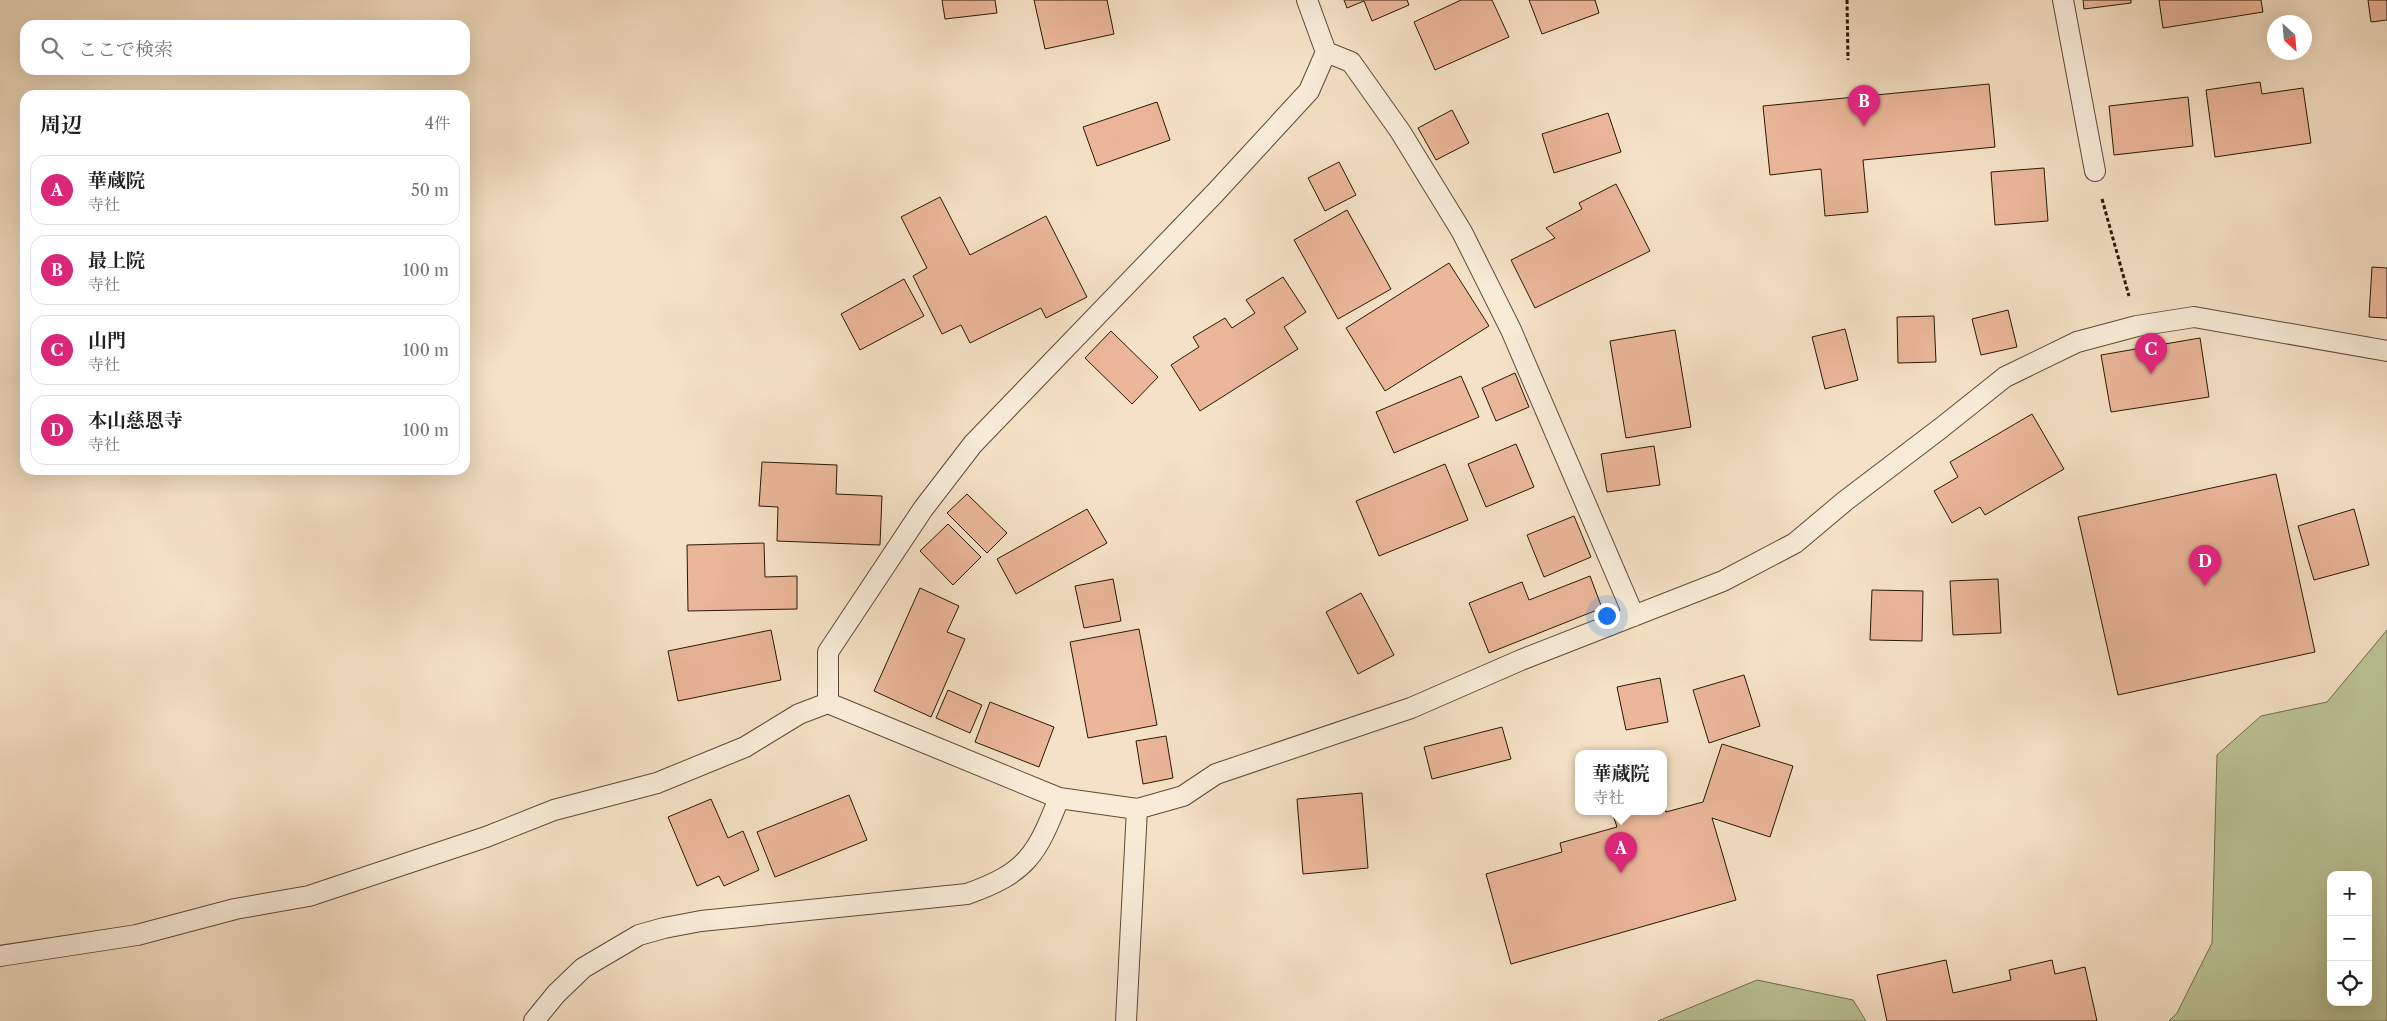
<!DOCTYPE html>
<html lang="ja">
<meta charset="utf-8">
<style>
:root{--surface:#fff;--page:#f6f6f6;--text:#202124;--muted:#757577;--line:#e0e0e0;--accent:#db2777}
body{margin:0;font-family:"Libre Caslon Text","Noto Serif JP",serif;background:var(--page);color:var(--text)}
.controls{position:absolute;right:15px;bottom:15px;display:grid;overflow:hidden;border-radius:10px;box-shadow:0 5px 20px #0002}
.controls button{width:45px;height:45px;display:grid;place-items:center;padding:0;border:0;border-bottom:1px solid var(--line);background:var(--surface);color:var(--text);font:25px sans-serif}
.compass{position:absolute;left:2267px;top:15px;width:45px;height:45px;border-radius:50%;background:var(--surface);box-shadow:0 5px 20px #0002;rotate:154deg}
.you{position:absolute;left:1606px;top:615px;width:18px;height:18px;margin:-12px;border:4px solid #fff;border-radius:50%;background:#1a73e8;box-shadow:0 0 0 8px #1a73e833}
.badge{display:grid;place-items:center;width:32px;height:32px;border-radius:50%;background:var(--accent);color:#fff;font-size:16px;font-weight:700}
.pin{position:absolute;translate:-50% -41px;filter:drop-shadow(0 1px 2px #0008)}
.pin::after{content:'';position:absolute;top:26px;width:18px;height:15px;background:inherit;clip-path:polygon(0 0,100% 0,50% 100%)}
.popup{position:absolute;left:1575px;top:750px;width:92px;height:65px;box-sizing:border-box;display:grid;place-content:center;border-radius:10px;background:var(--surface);filter:drop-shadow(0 1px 4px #0005);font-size:16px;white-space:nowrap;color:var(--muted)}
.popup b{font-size:19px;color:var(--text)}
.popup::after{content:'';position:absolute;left:50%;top:100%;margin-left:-10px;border:10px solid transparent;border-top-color:var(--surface)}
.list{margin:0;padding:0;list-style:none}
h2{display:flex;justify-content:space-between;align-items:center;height:65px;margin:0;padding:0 20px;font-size:21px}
h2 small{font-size:16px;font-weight:400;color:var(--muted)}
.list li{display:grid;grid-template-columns:32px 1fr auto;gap:15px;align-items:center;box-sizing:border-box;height:70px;margin:0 10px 10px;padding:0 10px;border:1px solid var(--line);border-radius:15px}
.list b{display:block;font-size:19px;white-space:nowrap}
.list p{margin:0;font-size:16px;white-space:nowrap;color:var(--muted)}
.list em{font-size:16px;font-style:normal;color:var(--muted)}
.icon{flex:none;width:28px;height:28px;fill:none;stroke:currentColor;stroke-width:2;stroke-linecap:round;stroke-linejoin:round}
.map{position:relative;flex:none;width:2387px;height:1021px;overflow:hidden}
.search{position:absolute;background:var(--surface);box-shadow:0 5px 20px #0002;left:20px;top:20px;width:450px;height:55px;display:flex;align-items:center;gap:12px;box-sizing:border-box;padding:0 18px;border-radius:15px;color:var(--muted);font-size:19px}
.panel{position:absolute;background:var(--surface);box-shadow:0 5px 20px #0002;left:20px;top:90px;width:450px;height:385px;border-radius:15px}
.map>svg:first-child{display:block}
.green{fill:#bac396;stroke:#726e4d;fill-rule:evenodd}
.building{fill:#ebb69a;stroke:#2a1904}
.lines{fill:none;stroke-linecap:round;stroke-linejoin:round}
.service-casing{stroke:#5d4b34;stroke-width:22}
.path{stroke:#2a1904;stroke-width:3;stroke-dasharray:4 2.5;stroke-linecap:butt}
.service{stroke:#f8ecd9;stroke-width:20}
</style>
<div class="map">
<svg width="2387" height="1021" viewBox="0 0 2387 1021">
<rect width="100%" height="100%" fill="#f5e1c5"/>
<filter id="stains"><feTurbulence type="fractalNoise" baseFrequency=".004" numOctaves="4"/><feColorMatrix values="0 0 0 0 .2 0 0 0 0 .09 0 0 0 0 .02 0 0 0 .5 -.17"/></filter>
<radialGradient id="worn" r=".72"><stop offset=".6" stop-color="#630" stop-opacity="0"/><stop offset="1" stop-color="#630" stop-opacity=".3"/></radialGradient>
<path class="green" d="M2387,630v391h-218l8,-8 35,-70 5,-188 44,-39 66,-14zM2331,875h37v127h-37z
M1757,980l96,20 13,21h-208z"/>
<path class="building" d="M942,0h53l2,13 -52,6z
M1034,0h73l7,34 -69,15z
M1344,0h63l2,5 -37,16 -8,-20 -17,7z
M1461,0h31l17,37 -74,33 -21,-48z
M1529,0h66l4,13 -57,21z
M2083,0h48v3l-47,6z
M2159,0h102l2,12 -100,16z
M2368,0h19v20l-16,2z
M2260,82l2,12 41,-6 8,55 -96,14 -9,-67z
M1989,84l6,63 -132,13 5,52 -43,4 -4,-47 -51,6 -7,-69z
M2188,97l5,49 -79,9 -5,-49z
M1157,102l13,38 -73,26 -14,-39z
M1452,110l17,33 -33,17 -18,-32z
M1608,113l13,39 -67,21 -12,-39z
M1339,162l17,33 -31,16 -17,-33z
M2044,168l4,53 -53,4 -4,-53z
M1616,184l34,67 -115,57 -24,-48 44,-22 -9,-10 36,-19 -3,-6z
M940,197l30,58 76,-39 41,81 -41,21 -5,-10 -71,35 -9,-18 -19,9 -29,-58 14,-8 -26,-51z
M1347,210l44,79 -53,30 -44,-79z
M1449,263l40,63 -104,65 -39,-63z
M2372,267l15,1v50l-18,-1z
M1283,277l23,35 -22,15 14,22 -98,62 -29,-46 28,-18 -6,-10 32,-19 7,10 23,-15 -9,-13z
M904,279l20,37 -64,34 -19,-36z
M2008,310l9,37 -36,8 -9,-36z
M1934,316l2,46 -38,1 -1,-46z
M1845,329l13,51 -33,9 -13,-52z
M1675,330l16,97 -65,11 -16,-97z
M1111,331l47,46 -26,27 -47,-46z
M2200,338l9,59 -98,15 -10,-57z
M1515,373l14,34 -33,14 -14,-33z
M1461,376l18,41 -85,36 -18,-41z
M2032,414l32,55 -79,46 -5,-8 -28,16 -18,-32 24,-14 -8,-15z
M1516,444l18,43 -48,20 -18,-43z
M1654,446l6,39 -53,7 -6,-38z
M762,462l75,3 -1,29 46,2 -2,49 -103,-4 1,-34 -19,-1z
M1445,464l23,56 -89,36 -23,-55z
M2276,474l39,178 -197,43 -40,-178z
M967,494l40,39 -20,20 -40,-40z
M1087,509l20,34 -91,51 -19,-35z
M2354,509l15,56 -55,15 -16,-54z
M1574,516l17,41 -47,20 -17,-42z
M948,524l33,33 -28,28 -33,-34z
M764,543l1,34 32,-1v33l-109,2 -1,-66z
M1590,576l12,32 -113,45 -20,-50 53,-21 7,18z
M1113,579l8,42 -37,7 -9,-42z
M1998,579l3,54 -48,2 -3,-54z
M920,588l39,18 -12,26 18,7 -34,78 -57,-26z
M1872,590l51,1 -1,50 -52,-1z
M1361,593l33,62 -36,19 -32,-62z
M1139,629l18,96 -69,13 -18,-96z
M771,630l10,50 -103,21 -10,-50z
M1744,675l16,51 -51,17 -16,-53z
M1660,678l8,44 -42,8 -9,-43z
M948,690l34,15 -12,28 -34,-15z
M990,702l64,25 -15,40 -64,-25z
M1502,727l9,32 -79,20 -8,-32z
M1166,736l7,42 -30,6 -7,-43z
M1722,744l71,22 -23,71 -58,-19 24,82 -225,64 -25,-90 76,-22 -2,-9 57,-16 -5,-15h52v-11l2,11 37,-10z
M1362,793l6,75 -65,6 -6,-75z
M849,795l18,45 -92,37 -18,-45z
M711,799l17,39 15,-7 16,39 -35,16 -5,-10 -22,10 -29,-69z
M1946,960l7,33 58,-13 -2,-10 43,-10 3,14 30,-7 12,54h-210l-10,-46z"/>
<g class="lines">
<g class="service-casing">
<path id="service" d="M2063,0l32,171
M1326,52l25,10 49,69 62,101 49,98 123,286
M828,703v-51l95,-143 50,-65 242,-251 94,-102 17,-39 -19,-52
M0,956l137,-21 98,-26 74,-13 177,-59 68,-27 103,-27 88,-36 54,-33 29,-11 231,95 78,11 46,-13 33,-22 195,-66 110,-48 202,-79 72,-38 50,-42 96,-73 64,-51 72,-35 60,-16 57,-9 193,34
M534,1021l22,-27 27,-26 56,-33 25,-7 37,-7 266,-27c60,-21 70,-40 92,-96
M1126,1021l11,-212"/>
</g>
<path class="path" d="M1847,0l1,60
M2102,199l27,97"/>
<use href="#service" class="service"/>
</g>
<rect width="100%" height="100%" filter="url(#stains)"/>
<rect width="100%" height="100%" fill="url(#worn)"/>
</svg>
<div class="controls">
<button>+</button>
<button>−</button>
<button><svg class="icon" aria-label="locate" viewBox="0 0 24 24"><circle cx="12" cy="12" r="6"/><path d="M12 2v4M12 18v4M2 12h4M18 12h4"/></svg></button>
</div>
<svg class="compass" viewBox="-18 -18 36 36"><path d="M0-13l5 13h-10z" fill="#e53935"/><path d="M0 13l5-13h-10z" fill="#757577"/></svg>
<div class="you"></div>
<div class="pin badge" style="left:1621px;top:873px">A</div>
<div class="popup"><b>華蔵院</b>寺社</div>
<div class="pin badge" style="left:1864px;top:126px">B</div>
<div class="pin badge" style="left:2151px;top:374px">C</div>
<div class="pin badge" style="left:2205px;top:586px">D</div>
<div class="search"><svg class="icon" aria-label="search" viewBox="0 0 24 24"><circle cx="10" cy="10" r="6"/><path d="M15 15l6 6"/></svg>ここで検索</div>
<section class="panel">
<h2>周辺<small>4件</small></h2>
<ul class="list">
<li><span class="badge">A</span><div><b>華蔵院</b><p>寺社</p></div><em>50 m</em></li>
<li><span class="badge">B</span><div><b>最上院</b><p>寺社</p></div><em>100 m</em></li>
<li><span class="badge">C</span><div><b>山門</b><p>寺社</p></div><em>100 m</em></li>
<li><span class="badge">D</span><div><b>本山慈恩寺</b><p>寺社</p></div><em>100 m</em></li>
</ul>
</section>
</div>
